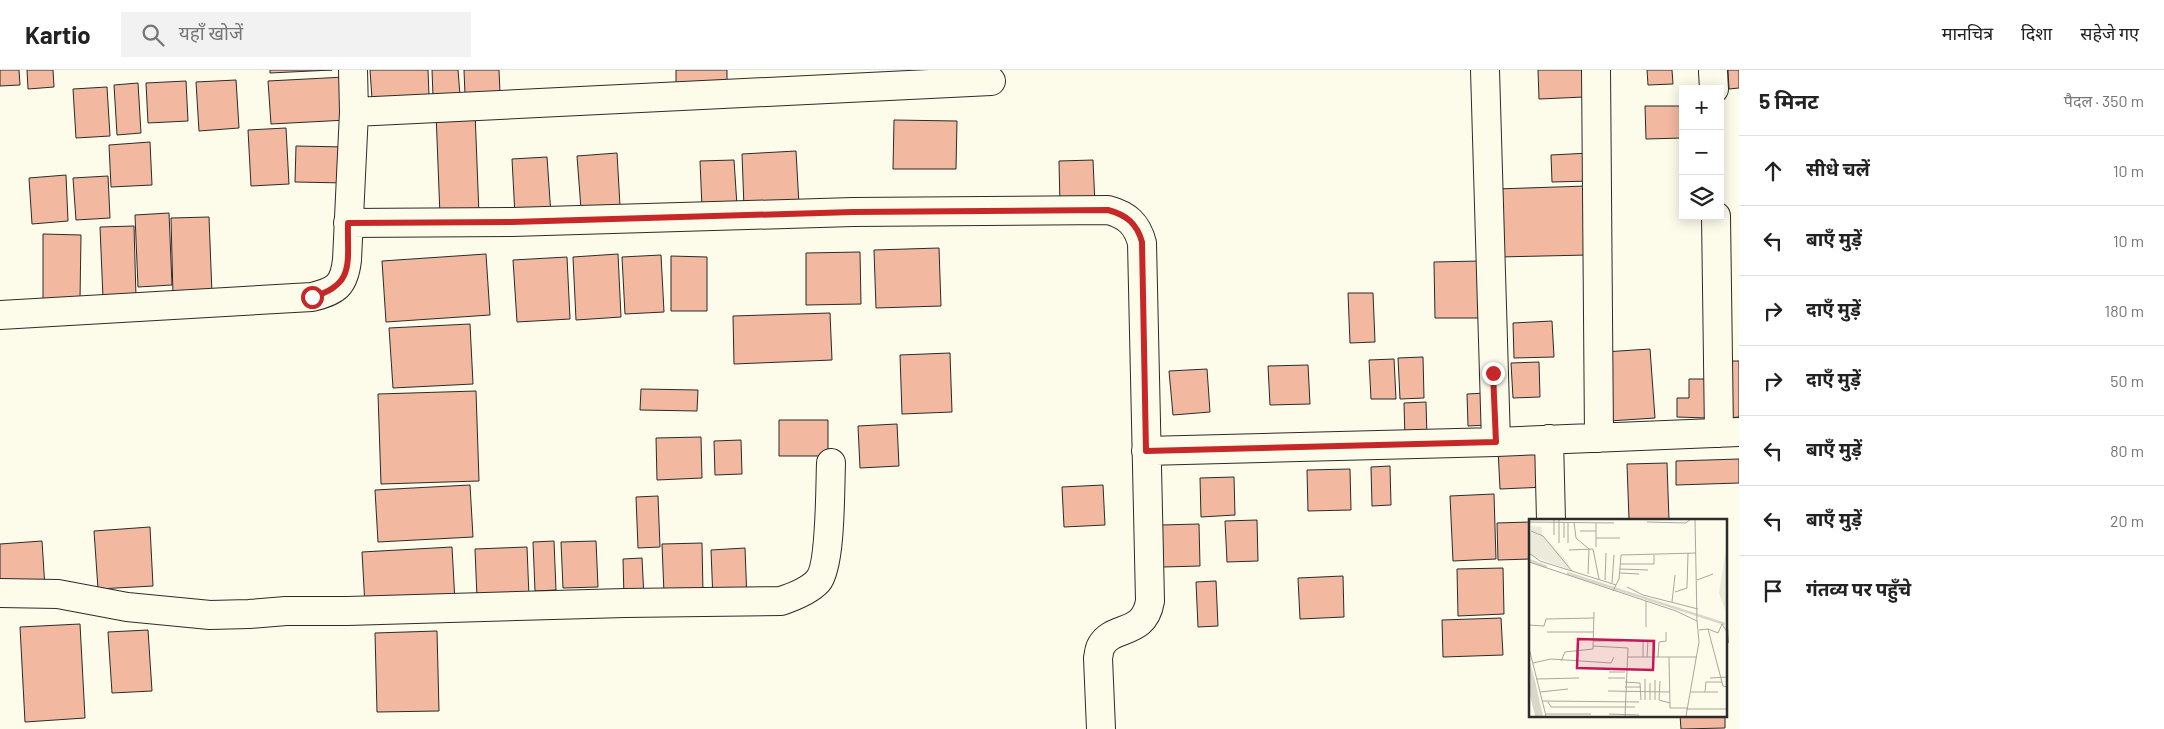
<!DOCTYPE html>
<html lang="hi">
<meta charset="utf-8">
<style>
:root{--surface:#fff;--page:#f2f2f2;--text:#222;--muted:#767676;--line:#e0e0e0}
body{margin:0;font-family:Barlow,"Noto Sans Devanagari",sans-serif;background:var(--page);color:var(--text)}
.controls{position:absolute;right:15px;top:15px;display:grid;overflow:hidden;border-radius:0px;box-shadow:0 2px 12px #0003}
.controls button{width:45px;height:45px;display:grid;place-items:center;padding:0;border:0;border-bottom:1px solid var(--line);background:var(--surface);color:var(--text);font:25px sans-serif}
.stop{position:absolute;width:15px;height:15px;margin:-11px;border:4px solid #c62828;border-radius:50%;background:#fff}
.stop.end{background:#c62828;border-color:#fff;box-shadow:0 1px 5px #0008}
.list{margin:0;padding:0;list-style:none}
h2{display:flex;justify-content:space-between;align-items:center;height:65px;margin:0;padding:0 20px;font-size:21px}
h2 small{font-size:16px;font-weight:400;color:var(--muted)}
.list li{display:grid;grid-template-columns:32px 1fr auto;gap:15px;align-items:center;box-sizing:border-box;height:70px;padding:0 20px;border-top:1px solid var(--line)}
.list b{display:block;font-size:19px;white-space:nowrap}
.list em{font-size:16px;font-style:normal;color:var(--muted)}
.icon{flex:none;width:28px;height:28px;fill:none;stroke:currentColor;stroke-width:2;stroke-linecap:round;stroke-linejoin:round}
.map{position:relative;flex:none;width:1739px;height:659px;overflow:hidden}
header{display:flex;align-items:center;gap:30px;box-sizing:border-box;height:70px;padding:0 25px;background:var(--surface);border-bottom:1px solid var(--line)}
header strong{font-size:24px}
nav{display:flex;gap:28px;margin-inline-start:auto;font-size:18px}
.search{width:350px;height:45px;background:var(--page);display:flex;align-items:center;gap:12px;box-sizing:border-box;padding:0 18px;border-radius:0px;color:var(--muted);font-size:19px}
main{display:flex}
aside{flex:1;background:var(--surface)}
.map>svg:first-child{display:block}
.building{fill:#f2b8a0;stroke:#2b2b2b}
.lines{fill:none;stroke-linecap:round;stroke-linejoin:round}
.minor-casing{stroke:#2b2b2b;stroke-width:30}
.minor{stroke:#fdfbea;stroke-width:28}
.route{stroke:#c62828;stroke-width:6}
.inset-river{fill:none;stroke:#d8d7c9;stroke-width:2.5}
.inset-road{fill:none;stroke:#a9a89e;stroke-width:1}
.view{fill:#c2185b;fill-opacity:0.15;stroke:#c2185b;stroke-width:2.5}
.inset-edge{fill:none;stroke:#2b2b2b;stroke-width:2.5}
</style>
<header>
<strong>Kartio</strong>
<div class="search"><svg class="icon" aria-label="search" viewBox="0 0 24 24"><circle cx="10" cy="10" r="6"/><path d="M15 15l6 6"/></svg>यहाँ खोजें</div>
<nav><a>मानचित्र</a><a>दिशा</a><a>सहेजे गए</a></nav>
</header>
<main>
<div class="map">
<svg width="1739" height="659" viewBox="0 0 1739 659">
<rect width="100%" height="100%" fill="#fdfbea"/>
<path class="building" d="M0,0h19l1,15 -20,1z
M27,0h26l1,17 -26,2z
M270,0h62l-62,3z
M370,0h58l1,26 -57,3z
M432,0h26l2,25 -27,1z
M464,0h35l1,23 -35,2z
M676,0h51v17h-51z
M1538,0h45l1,27 -45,2z
M1647,0h25l1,14 -25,1z
M1728,0h11v18l-10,1z
M345,7l2,43 -76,4 -3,-43z
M236,10l3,48 -40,3 -3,-49z
M186,11l2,40 -40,2 -2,-40z
M138,13l3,50 -24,2 -3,-50z
M107,17l3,49 -34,2 -3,-49z
M1645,36h38v32l-37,1z
M475,42l4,103 -39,1 -4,-103z
M894,50l63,1 -1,48h-63z
M286,58l3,56 -38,2 -3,-56z
M150,72l2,43 -41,2 -2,-42z
M296,76l50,1v36l-51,-1z
M796,81l3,54 -55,3 -2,-54z
M617,83l3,53 -39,3 -4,-53z
M1590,83l1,28 -39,1 -1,-27z
M547,87l4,58 -36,1 -3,-57z
M734,90l3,46 -35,2 -2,-47z
M1093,90l2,45 -35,1 -1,-45z
M66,105l2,46 -36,3 -3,-46z
M108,106l2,42 -34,2 -3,-42z
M1587,116l1,69 -90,2 -2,-68z
M169,143l3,72 -34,2 -3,-72z
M209,147l3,77 -39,1 -2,-77z
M134,156l2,71 -33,1 -3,-71z
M43,164l38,1 -1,65h-37z
M939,178l2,58 -65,2 -2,-58z
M860,182l1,52 -55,1v-52z
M486,184l4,61 -104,7 -4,-61z
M618,184l3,63 -45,3 -3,-63z
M661,185l3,57 -39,2 -3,-57z
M671,186l36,1v54h-36z
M567,187l3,62 -53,3 -4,-62z
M1480,191l1,57h-46l-1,-56z
M1348,223h25l2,49 -25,1z
M830,243l2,47 -98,4 -1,-48z
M1552,251l2,36 -40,1 -1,-35z
M470,254l3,60 -80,4 -4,-60z
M1650,279l5,69 -46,3 -5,-69z
M950,283l2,59 -50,2 -2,-59z
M1423,287l1,41 -24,1 -2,-41z
M1394,289l2,40h-25l-2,-39z
M1725,291h14v56l-11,1z
M1539,292l1,35 -27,1 -2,-35z
M1308,295l2,39 -40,1 -2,-39z
M1207,299l3,43 -37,3 -4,-44z
M1689,309h19l-1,39 -30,-1v-19h12z
M641,319l57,1 -1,21 -57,-1z
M476,321l3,90 -98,3 -3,-90z
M1486,323l1,32 -19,1 -1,-32z
M1426,332l1,36 -22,1 -1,-36z
M779,350h49v36h-49z
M897,354l2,42 -39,2 -2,-42z
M701,367l1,41 -45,2 -1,-42z
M741,370l1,34 -27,1 -1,-34z
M1543,376l3,41 -46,2 -2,-40z
M1739,389v24l-63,2v-24z
M1667,393l2,57h-40l-2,-56z
M1390,396l1,39 -19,1 -1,-39z
M1350,399l1,41 -43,1 -1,-41z
M1234,407l1,38 -34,2 -1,-39z
M470,415l3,52 -95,5 -3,-52z
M1103,415l2,40 -41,2 -2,-40z
M1494,424l2,65 -43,2 -3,-65z
M658,426l2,51 -22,1 -2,-51z
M1257,450l1,41 -31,1 -2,-41z
M1530,452v37l-32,1 -1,-37z
M1199,454l1,42 -37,1 -2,-42z
M150,457l3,59 -55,3 -4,-58z
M42,471l3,47 -45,3v-47z
M554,471l2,49 -21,1 -2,-49z
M596,471l2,46 -35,1 -2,-46z
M702,473l1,50 -39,1 -2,-50z
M452,477l3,55 -90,4 -3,-54z
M527,477l2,50 -52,1 -2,-49z
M745,478l2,52 -34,1 -2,-51z
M642,488l2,40h-20l-1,-39z
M1503,498l1,46 -46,2 -1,-47z
M1343,506l1,41 -44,2 -2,-41z
M1216,511l2,45 -20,1 -2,-45z
M1725,541h2l1,32h-3z
M1501,548l2,37 -60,2 -1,-37z
M80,554l5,94 -60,4 -5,-95z
M148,560l4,61 -40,2 -4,-61z
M437,561l2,80 -62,1 -2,-79z
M1680,645h45v13l-44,1z"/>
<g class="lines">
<g class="minor-casing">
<path id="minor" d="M1485,0l11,372
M1596,0l3,368
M1713,2l1,17
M354,42l637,-31
M1716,146l3,217
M348,153l164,-1 341,-10 255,-2c19,5 29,14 34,33l8,358c-6,36 -37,23 -49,45 -2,3 -2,8 -3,12l3,71
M0,245l312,-18c24,-6 32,-11 35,-37l7,-148 -1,-42
M1549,369l2,81
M1146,381l350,-9 243,-10
M0,523l58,1 69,13 83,8 39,-1 37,-3h61l278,-8 156,-2c12,-4 28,-10 37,-20 13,-15 12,-94 13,-118"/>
</g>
<use href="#minor" class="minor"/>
</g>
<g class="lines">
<path class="route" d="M312,227c44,-12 35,-36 36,-74l164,-1 341,-10 255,-2c19,5 29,14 34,32l4,209 350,-9 -3,-69"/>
</g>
<g transform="translate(1529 449)">
<rect width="198" height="198" fill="#fdfbea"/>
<path d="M2,7l11,1v8l25,26 3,9 -41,-15zM197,30l1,63h-1l-7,-19z" fill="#ecebdb"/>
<path d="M0,140l6,22 8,35h-8l-6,-25z" fill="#d8d7c9"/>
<path class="inset-river" d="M0,41l18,7M38,54l158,51"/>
<path class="inset-road" d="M166,0l2,102M0,3l85,1M45,3l2,16 13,11 -1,25M118,3l39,1 5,-4M67,4v24M2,12l12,5 29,35M51,12h16M25,16v-16M35,19v-16M67,19h24M30,24v-24M39,24v-21M40,31l24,-1 6,30M0,34l11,8 76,24M0,43l147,49 21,10 2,21 -13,74M91,45h34v-9M91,50l28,1M91,54l19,1M76,61l1,-27M168,61l16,-6M83,64l2,-28M98,68l16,8 55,14M84,72l6,-12 2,-24 75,-2M146,73l12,-4 1,-35M143,83l3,-27M0,106l15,1 2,-7 48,-1M117,108v-26M179,110l15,57 4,1M170,111l9,-1 10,4 4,-9 5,8M18,113h47M64,122h28M64,127l35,2 -3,68M0,129l17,68M99,138h68M114,138v-17M118,138l1,-17M124,138v-16M129,138l1,-15 7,-1v-9M140,138l1,51h17M32,142l4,-9 28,-3 1,-37M4,144l18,-4 60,4 3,-6M80,153h16M79,159h17M181,159l17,-1M7,160l43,-1M116,160v21M131,162l-1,19 11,3M96,163l15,1 1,17M96,168h16M79,172l62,1M11,173l28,-3M162,173h27M176,173l1,-10h16M121,181v-17M126,181v-20M13,182l97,1M19,183l3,5h84M157,190h41M16,195h46M80,195l30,1"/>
<path class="view" d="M49,120l76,2 -1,29 -76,-2z"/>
<rect width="198" height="198" class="inset-edge"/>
</g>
</svg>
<div class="controls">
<button>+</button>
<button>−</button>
<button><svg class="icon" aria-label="layers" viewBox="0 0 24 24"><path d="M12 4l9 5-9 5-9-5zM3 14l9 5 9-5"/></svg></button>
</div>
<div class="stop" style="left:312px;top:227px"></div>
<div class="stop end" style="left:1493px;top:303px"></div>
</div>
<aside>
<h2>5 मिनट<small>पैदल · 350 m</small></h2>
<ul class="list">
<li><svg class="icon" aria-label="ahead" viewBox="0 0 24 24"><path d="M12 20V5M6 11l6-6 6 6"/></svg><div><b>सीधे चलें</b></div><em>10 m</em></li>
<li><svg class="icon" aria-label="left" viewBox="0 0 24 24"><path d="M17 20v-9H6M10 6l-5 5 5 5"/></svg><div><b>बाएँ मुड़ें</b></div><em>10 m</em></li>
<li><svg class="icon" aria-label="right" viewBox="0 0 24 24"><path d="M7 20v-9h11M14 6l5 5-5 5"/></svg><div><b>दाएँ मुड़ें</b></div><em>180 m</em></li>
<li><svg class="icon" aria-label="right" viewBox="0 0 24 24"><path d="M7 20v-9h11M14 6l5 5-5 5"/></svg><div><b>दाएँ मुड़ें</b></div><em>50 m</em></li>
<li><svg class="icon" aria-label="left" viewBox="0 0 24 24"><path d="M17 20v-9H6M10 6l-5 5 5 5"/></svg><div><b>बाएँ मुड़ें</b></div><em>80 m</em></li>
<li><svg class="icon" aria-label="left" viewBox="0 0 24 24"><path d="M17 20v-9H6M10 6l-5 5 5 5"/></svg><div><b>बाएँ मुड़ें</b></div><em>20 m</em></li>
<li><svg class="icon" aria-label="arrive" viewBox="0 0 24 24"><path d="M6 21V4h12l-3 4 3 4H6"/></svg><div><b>गंतव्य पर पहुँचे</b></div></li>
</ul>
</aside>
</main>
